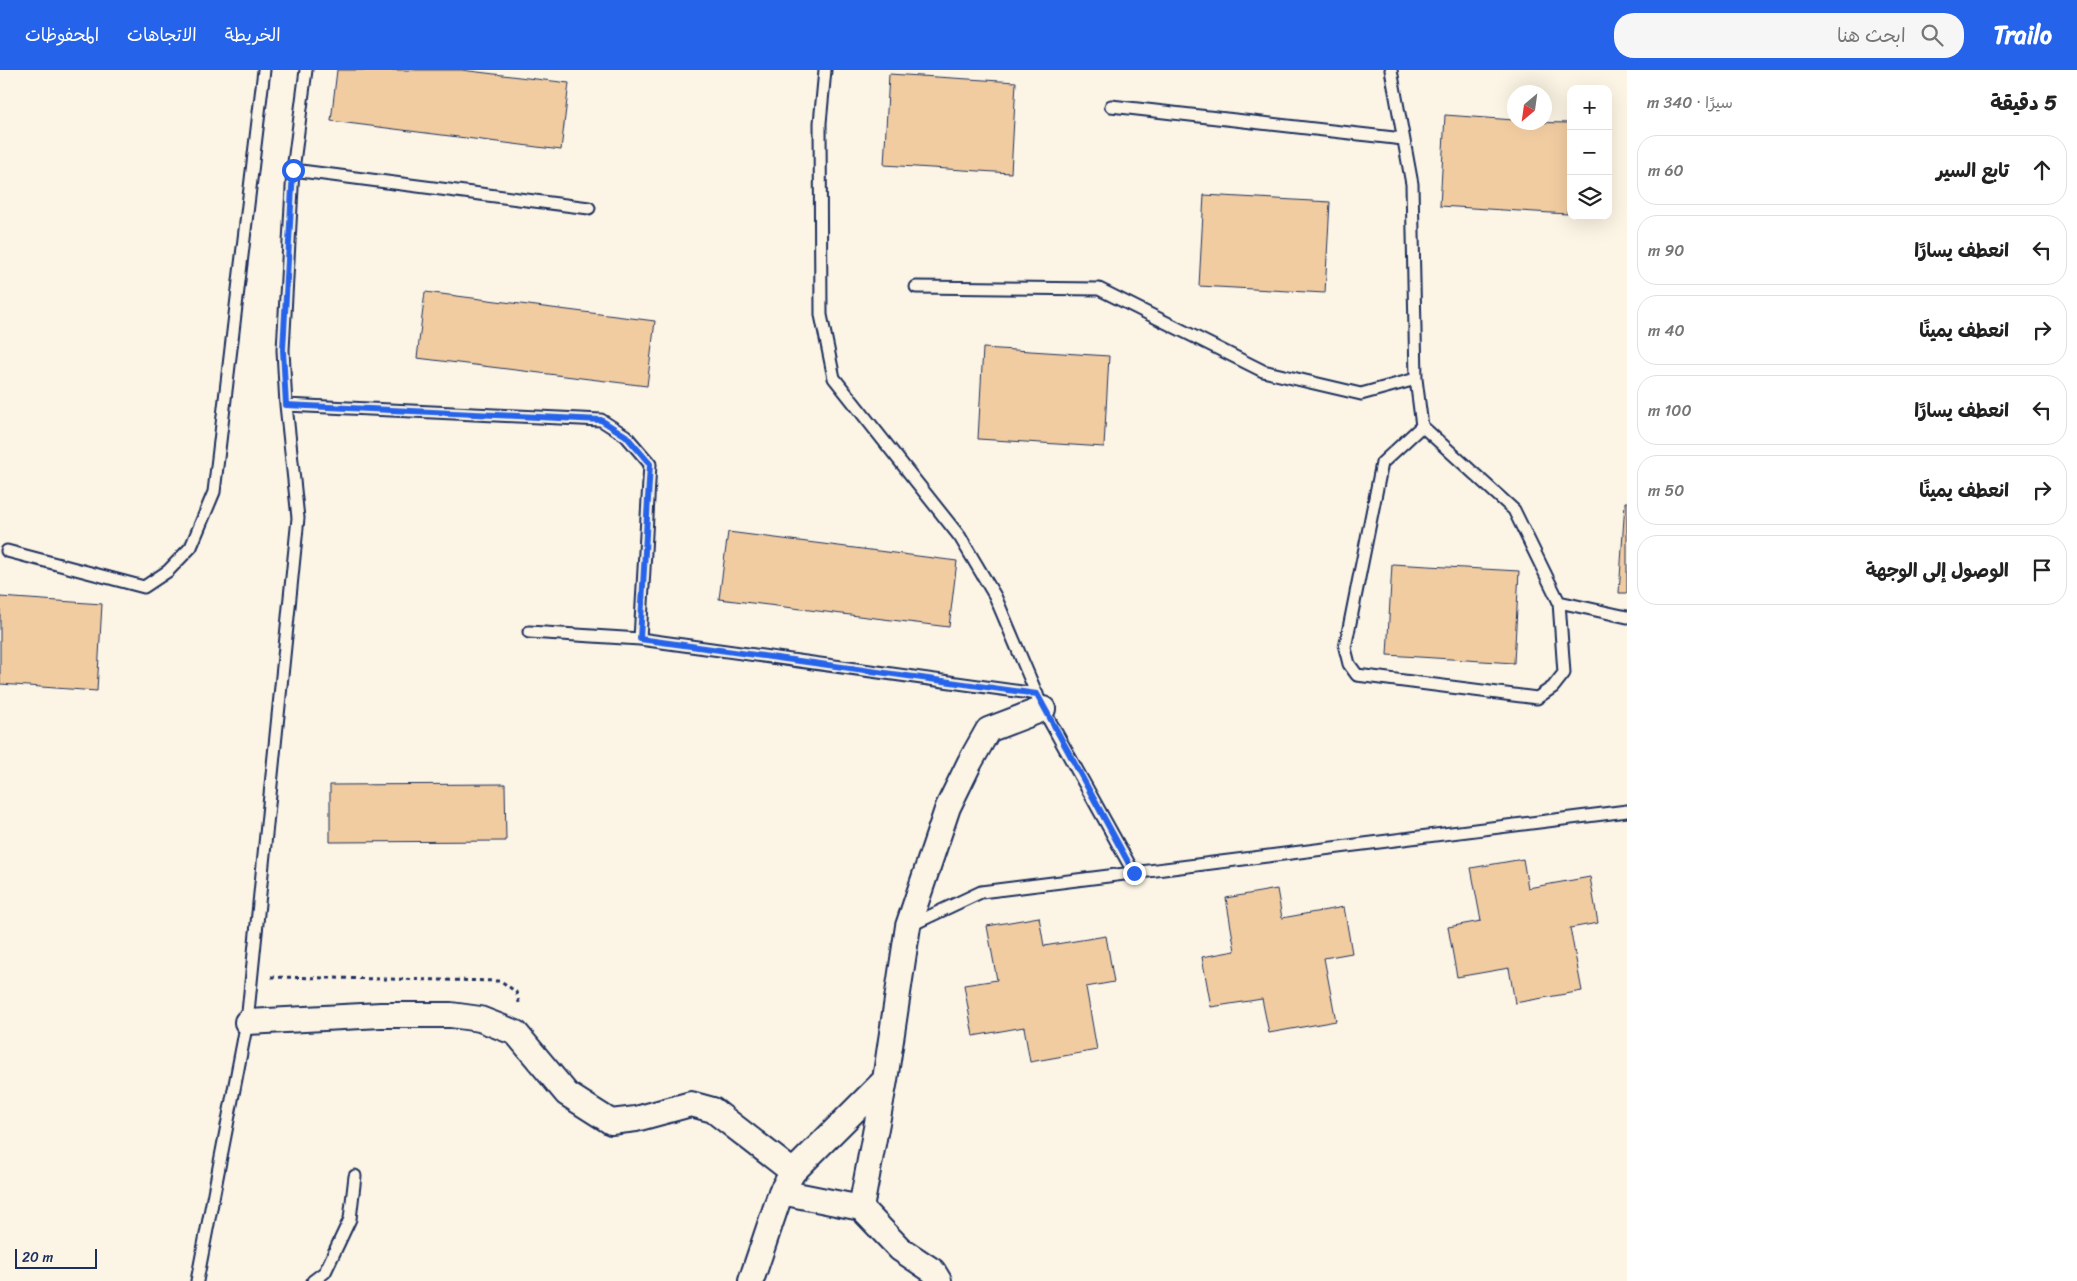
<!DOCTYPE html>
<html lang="ar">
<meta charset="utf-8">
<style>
:root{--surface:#fff;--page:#f6f6f6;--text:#222;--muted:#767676;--line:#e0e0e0;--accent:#2563eb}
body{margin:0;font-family:Sriracha,"Playpen Sans Arabic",sans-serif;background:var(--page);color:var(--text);direction:rtl}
.controls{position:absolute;right:15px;top:15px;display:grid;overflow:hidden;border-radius:10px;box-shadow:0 5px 20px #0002}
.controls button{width:45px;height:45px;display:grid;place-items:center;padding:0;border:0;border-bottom:1px solid var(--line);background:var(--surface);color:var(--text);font:25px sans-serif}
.compass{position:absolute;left:1507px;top:15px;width:45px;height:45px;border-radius:50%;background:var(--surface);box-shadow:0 5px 20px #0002;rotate:209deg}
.scale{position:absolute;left:15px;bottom:12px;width:82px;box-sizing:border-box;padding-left:5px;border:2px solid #1b2f5e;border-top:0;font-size:14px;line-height:18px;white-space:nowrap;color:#1b2f5e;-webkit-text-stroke:4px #fcf5e5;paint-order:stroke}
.stop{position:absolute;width:15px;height:15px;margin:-11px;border:4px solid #2563eb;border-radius:50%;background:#fff}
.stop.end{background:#2563eb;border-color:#fff;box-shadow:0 1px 5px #0008}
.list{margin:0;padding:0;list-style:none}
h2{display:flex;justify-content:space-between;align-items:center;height:65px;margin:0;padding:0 20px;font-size:21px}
h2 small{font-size:16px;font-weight:400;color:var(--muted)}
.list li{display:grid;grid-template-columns:32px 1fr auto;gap:15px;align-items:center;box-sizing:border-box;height:70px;margin:0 10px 10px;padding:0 10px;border:1px solid var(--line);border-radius:20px}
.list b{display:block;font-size:19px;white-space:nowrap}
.list em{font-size:16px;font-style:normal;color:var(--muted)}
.icon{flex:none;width:28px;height:28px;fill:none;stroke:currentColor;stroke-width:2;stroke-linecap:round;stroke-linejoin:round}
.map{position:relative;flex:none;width:1627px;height:1211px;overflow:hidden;direction:ltr}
header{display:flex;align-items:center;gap:30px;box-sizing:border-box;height:70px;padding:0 25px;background:var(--accent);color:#fff}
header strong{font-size:24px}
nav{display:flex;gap:28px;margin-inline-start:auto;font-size:18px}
.search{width:350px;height:45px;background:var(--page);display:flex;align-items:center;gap:12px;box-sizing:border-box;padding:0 18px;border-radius:20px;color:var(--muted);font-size:19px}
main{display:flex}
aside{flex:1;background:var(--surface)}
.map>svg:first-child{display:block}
.building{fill:#f1cca1;stroke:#1b2f5e}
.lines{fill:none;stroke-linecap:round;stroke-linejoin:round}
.lane-casing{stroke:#1b2f5e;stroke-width:15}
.street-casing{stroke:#1b2f5e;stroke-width:28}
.path{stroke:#1b2f5e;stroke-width:3;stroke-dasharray:4 4;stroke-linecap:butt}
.lane{stroke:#fcf5e5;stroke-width:11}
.street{stroke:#fcf5e5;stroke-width:24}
.route{stroke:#2563eb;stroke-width:6}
</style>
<header>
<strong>Trailo</strong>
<div class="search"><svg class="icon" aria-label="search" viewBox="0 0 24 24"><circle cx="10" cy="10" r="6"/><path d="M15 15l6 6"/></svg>ابحث هنا</div>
<nav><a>الخريطة</a><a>الاتجاهات</a><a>المحفوظات</a></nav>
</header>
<main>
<aside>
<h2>5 دقيقة<small>سيرًا · 340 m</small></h2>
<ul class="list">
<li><svg class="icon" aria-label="ahead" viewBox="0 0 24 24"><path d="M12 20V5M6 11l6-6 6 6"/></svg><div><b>تابع السير</b></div><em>60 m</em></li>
<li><svg class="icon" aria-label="left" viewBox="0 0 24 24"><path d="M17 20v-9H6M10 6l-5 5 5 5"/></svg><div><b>انعطف يسارًا</b></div><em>90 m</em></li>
<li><svg class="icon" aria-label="right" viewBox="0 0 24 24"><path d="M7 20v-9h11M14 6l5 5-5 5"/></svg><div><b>انعطف يمينًا</b></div><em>40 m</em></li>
<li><svg class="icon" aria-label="left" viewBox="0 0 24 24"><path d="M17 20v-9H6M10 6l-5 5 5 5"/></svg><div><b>انعطف يسارًا</b></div><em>100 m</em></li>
<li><svg class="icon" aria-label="right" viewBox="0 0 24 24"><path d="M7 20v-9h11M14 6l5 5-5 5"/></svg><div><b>انعطف يمينًا</b></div><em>50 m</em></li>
<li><svg class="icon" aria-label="arrive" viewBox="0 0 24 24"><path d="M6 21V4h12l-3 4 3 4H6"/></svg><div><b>الوصول إلى الوجهة</b></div></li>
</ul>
</aside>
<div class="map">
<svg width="1627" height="1211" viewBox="0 0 1627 1211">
<rect width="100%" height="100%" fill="#fcf5e5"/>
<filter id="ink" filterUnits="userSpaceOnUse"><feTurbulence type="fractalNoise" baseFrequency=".02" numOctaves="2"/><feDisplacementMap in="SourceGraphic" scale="10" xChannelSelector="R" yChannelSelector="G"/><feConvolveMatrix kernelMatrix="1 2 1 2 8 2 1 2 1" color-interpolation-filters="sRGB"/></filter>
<g filter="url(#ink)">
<path class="building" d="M337,0h124l108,13 -8,67 -230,-29z
M889,4l127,8 -5,91 -127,-8z
M1445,45l69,5v2l57,1 -4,91 -127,-8z
M1204,125l126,7 -5,91 -126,-7z
M425,222l230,29 -8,65 -230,-28z
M983,278l126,8 -5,91 -126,-8z
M1625,432h2v91h-8z
M728,462l229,29 -8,66 -230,-28z
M1392,494l127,7 -5,92 -127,-8z
M0,527l102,7 -5,87 -97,-7z
M505,714l1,57 -176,1v-57z
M1523,789l5,29 62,-11 8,46 -28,5 12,63 -67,12 -6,-35 -52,9 -9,-50 33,-6 -10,-53z
M1277,819l5,29 62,-11 8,46 -28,5 12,63 -67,12 -7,-34 -51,8 -9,-50 33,-6 -9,-53z
M1039,847l5,29 62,-10 8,46 -28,5 11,63 -67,12 -6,-35 -51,9 -9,-51 33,-5 -10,-54z"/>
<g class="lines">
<g class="lane-casing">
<path id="lane" d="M825,0l-5,53 1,192 13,63 126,159 35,59 48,113 91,164
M1111,36l292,33
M293,100l296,38
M916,217l183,2 164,82 98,23 55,-15 -4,-195 -21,-114
M1416,309l6,47 92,84 45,92 5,71 -11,14 -16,11 -180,-23 -8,-11 -4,-16 37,-185 40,-37
M286,335l315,15 25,16 24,28 -10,175
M7,481l137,36 24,-16 23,-24 23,-55 50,-422
M1559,532l68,15
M529,562l111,7 397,55
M909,856l72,-34 646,-81
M197,1211l50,-259 51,-504 -12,-113 -3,-55 10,-180 13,-100
M313,1211l12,-9 25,-53 5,-43"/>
</g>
<g class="street-casing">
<path id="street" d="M247,952l134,-7h70l29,4 36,14 51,61 44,28 25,-3 55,-15 22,6 80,62
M781,1122l80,16 39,41 33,22 6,10
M861,1138l24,-128
M751,1211l30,-89 12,-20 92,-92 23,-154 40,-119 22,-45 18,-32 55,-21"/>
</g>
<path class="path" d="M271,907l230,4 15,11 4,14"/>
<use href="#lane" class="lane"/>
<use href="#street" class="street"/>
</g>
</g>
<g class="lines" filter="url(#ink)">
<path class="route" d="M293,100l-10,180 3,55 315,15 25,16 24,28 -10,175 397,55 97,179"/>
</g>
</svg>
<div class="controls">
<button>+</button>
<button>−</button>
<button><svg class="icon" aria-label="layers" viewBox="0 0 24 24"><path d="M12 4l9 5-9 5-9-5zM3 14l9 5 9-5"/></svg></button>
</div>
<svg class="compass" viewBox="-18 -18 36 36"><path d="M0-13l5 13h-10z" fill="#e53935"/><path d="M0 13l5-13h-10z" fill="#767676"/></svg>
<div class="scale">20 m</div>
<div class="stop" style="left:293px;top:100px"></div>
<div class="stop end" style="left:1134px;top:803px"></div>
</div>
</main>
